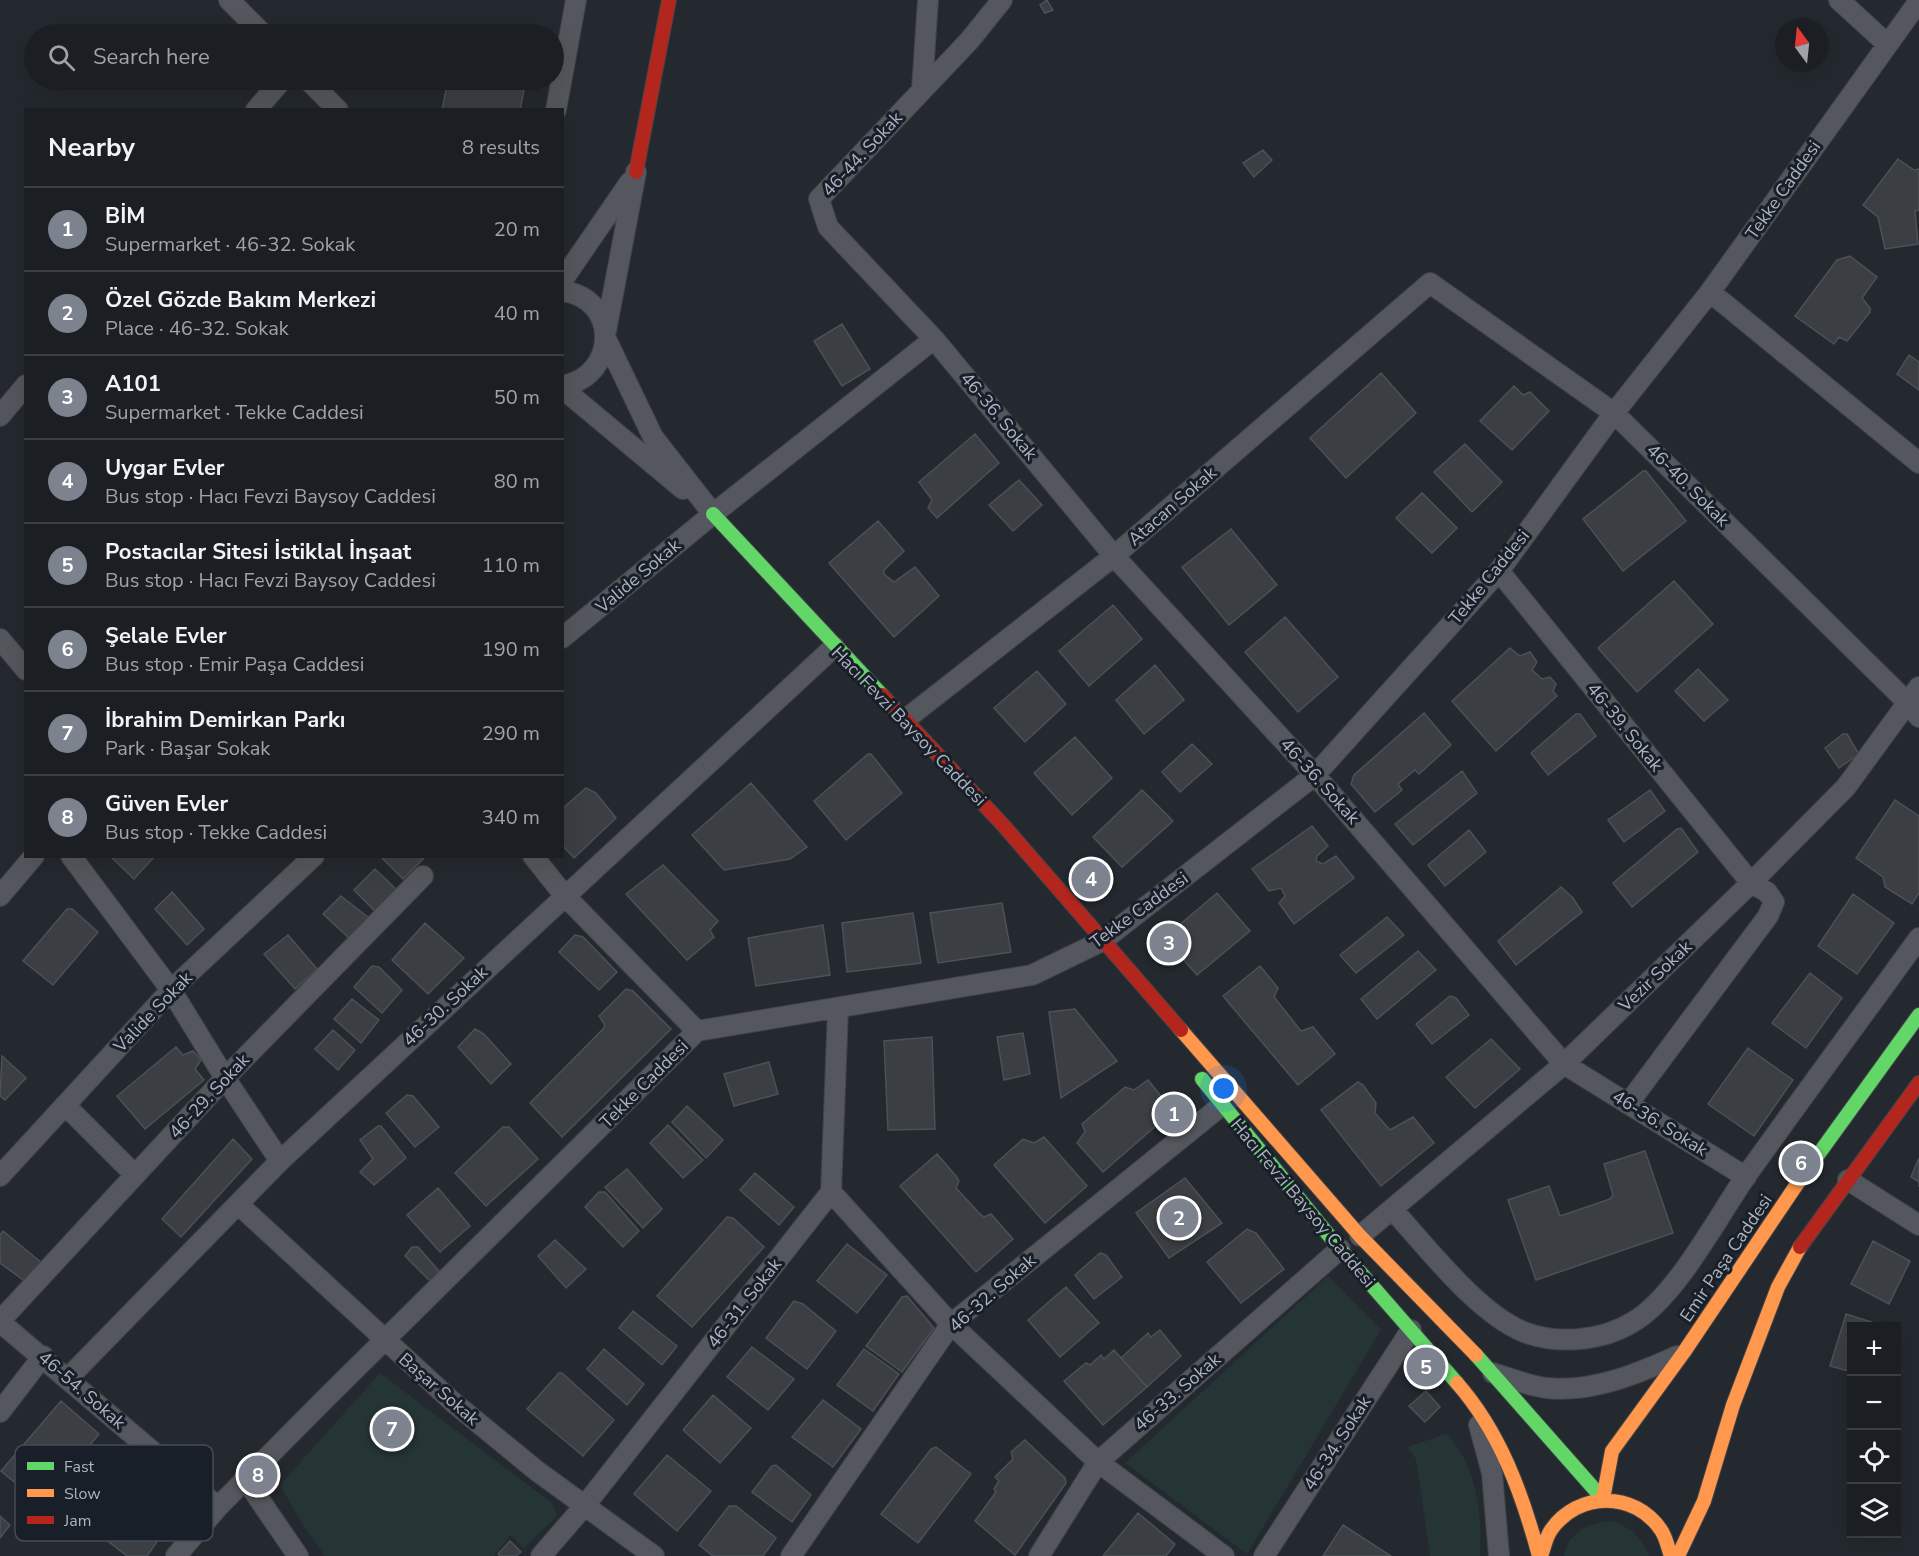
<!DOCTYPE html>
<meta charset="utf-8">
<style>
:root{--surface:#1b1f23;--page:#24272b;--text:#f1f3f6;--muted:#a0a2a6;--line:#393d41;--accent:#7d838e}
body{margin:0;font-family:"Nunito Sans",sans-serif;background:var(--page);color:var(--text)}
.controls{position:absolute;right:18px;bottom:18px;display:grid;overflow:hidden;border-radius:0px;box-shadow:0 6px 24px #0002}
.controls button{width:54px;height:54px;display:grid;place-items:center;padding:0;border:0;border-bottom:2px solid var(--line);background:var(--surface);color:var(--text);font:30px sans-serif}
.compass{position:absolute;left:1775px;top:18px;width:54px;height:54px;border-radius:50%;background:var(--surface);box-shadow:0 6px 24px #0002;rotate:345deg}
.you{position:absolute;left:1224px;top:1089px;width:21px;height:21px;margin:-15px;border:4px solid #fff;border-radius:50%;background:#1a73e8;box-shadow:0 0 0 9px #1a73e833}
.badge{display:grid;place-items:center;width:39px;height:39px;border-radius:50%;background:var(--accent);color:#fff;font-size:20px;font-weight:700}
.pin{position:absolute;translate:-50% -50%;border:3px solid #fff;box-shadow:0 2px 6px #0006}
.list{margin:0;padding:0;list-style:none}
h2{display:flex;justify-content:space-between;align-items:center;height:78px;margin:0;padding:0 24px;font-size:26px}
h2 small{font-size:20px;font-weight:400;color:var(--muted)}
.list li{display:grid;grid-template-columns:39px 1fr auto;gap:18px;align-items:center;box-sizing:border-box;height:84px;padding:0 24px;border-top:2px solid var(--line)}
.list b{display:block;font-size:22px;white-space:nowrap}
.list p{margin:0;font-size:20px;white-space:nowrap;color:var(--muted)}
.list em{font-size:20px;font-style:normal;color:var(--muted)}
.icon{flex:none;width:33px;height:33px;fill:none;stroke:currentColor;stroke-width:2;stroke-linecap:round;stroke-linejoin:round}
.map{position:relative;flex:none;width:1919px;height:1556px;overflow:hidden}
.search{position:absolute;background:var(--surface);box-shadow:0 6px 24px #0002;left:24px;top:24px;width:540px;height:66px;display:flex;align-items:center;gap:15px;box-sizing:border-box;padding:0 21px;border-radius:33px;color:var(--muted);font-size:22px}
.panel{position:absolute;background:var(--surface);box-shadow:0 6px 24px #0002;left:24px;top:108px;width:540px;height:750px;border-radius:0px}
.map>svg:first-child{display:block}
.green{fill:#253435}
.building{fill:#3b3f44;stroke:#4c5057;stroke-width:1.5}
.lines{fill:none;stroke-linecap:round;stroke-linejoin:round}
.street-casing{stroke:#404348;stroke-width:22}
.fast-casing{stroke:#404348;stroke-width:16}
.slow-casing{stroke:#404348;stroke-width:16}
.jam-casing{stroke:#404348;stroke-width:16}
.street{stroke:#54575d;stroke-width:20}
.fast{stroke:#63d668;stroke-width:14}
.slow{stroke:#ff974d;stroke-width:14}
.jam{stroke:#b3261e;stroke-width:14}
.labels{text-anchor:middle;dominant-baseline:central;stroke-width:6;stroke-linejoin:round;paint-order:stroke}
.street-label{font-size:18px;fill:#adb4c1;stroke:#191f28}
.key{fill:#191f28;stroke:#454c56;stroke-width:1.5}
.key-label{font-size:16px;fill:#adb4c1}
</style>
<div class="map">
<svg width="1919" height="1556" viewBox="0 0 1919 1556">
<rect width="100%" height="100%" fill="#24292f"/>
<path class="green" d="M1328,1276l53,54 -134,224 -122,-91z
M380,1373l172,130 5,13 -33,32 -13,-13 -17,21h-169l-24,-34 -21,-37z
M1446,1434c31,29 36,81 34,122h-50l-14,-97 -9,-12z
M1611,1521c20,6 30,15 38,35h-85c4,-24 25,-33 47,-35z"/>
<path class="building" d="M1047,0l6,10 -8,3 -5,-8z
M464,31l14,3h-21z
M448,80h78l-6,30h-78z
M1263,150l9,10 -18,17 -11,-14z
M1898,159l16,11 5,-1v41l-4,1 3,33 -33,5 -7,-32 -15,-12z
M1850,256l27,21 -15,21 8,10v4l-23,29 -8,-4 -5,7 -39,-28 42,-56z
M842,324l28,45 -28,17 -28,-45z
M1909,355l10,7v28l-22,-16z
M1381,373l35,40 -70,65 -36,-40z
M1514,386l9,9 7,-3 19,19 -37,39 -32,-29z
M975,434l24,29 -62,55 -9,-10 4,-8 -13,-18z
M1465,444l37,38 -30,30 -38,-40z
M1643,471h3l40,50 -63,50 -40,-52z
M1019,480l23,25 -29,26 -24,-26z
M1422,493l35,35 -25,25 -36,-35z
M878,521l26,30 -20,19v4l10,8 21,-15 24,29 -45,41 -65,-74z
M1231,529l46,56 -48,40 -47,-58z
M1674,581l39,43 -76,68 -39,-44z
M1113,605l29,34 -53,47 -30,-35z
M1285,617l53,60 -40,35 -53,-60z
M1510,648l10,8 10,-4 7,10 -5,8 10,9 8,-2 6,7 -3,7 4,5 -61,55 -44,-50z
M1155,665l29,35 -40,34 -28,-34z
M1698,669l30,31 -24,21 -29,-30z
M1037,671l29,33 -41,38 -31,-34z
M1424,713l27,32 -32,29 -4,-4 -17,14 4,6 -27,22 -24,-28 3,-9z
M1576,714h4l16,22 -48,39 -17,-22z
M1843,734h4l12,20 -20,14 -14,-20z
M1075,737l37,41 -40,37 -38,-42z
M1192,744l20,20 -32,28 -18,-20z
M868,754h3l31,39 -56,47 -32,-39z
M1462,771l15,22 -64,52 -18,-21z
M751,783l56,64 -17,12 -66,11 -32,-35z
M586,788l10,5 20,25 -42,40 -12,-13v-36z
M1142,790l31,31 -51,46 -29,-30z
M1650,790l15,21 -41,31 -16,-22z
M1895,800l24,16v77l-7,11 -27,-17 -2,-10 -27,-19z
M1312,826l16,20 -11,10 -1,5 7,3 13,-8 18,22 -60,46 -15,-21 6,-7 -4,-8 -12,3 -17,-22z
M1681,828l17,24 -66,55 -19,-24 64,-54z
M1469,830l17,22 -41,34 -17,-21z
M110,856h45l-21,23z
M384,856h39l1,2 -21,21 -21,-21z
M663,865l55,56 -8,9 4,7 -27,23 -61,-66z
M375,869l26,25 -21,22 -26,-26z
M1561,887l12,11 9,14 -66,53 -18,-24z
M172,892l32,37 -17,16 -32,-36z
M1217,893l33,38 -53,44 -33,-37z
M1853,894l41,29 -37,51 -39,-28z
M341,896l28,22 -19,21 -27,-25z
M1002,903l9,49 -73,11 -8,-50z
M67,909h5l26,23 -45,53 -30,-24z
M913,913l8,50 -74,9 -5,-49z
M1387,917l17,18 -48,38 -16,-18z
M425,923l39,35 -36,36 -36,-34z
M823,925l7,50 -74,11 -8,-48z
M288,935l29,34 -22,20 -31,-35z
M575,935l8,2 34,35 -18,18 -40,-38z
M1418,951l18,19 -59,49 -16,-20z
M372,966l7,1 23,23 -20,23 -28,-26z
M1260,966l18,22 -4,9 27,34 12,-4 22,27 -37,31 -75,-89z
M1810,973l32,25 -36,50 -34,-25z
M626,989l7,2 38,38 -109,108 -32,-34 73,-74 2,-4 -6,-9z
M1450,996l6,2 13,17 -37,29 -16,-20z
M352,999l27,21 -18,23 -27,-24z
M1075,1009l42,52 -56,37 -12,-86z
M475,1029l9,5 27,30 -20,20 -33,-37z
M333,1030l22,20 -17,20 -23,-21z
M1023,1033l7,41 -26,6 -7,-43z
M932,1037l3,92 -47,1 -4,-89z
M1491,1039l29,30 -45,39 -29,-31z
M176,1047l7,8 10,-4 8,9 -6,9 9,11 -59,49 -28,-33z
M1748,1048l45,32 -39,56 -46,-32z
M2,1056l24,22 -21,22 -5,-4z
M769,1062l9,32 -44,12 -10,-32z
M1148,1080l25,31 -70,61 -26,-29 8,-11 -3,-8 43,-37 9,3z
M1358,1082l5,3 13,18 -1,10 15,17 23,-13 21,26 -53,43 -60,-76z
M407,1095l6,1 26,31 -24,20 -29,-34z
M687,1106l36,34 -17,18 -34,-36z
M668,1125l35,35 -20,18 -33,-35z
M378,1126h3l25,32 -32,27 -14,-13 13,-13 -13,-19z
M503,1127h6l29,32 -52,47 -31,-33z
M1044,1137l43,49 -42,37 -51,-58 29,-26 11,4z
M233,1139l19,20 -71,78 -19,-18z
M1645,1151l28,82 -137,47 -28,-80 41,-14 11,30 50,-17 3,-4 -9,-31z
M937,1154l19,22 3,5 -3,7 24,26 4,3 7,-3 22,25 -37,33 -76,-86z
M1919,1158v29v-5l-8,-5z
M627,1169l35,40 -19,19 -38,-41z
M755,1173l39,34 -15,18 -39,-35z
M1185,1178l37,45 -53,35 -33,-45z
M438,1188l32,38 -30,26 -33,-37z
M599,1192h6l34,39 -16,16 -38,-40z
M727,1217l6,1 31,29 -72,80 -35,-31z
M1247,1229l9,4 28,36 -43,34 -34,-41z
M3,1231l39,32 -16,19 -26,-19v-28z
M555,1240l31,29 -20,19 -28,-32z
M1873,1241l37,20 -21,43 -38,-20z
M847,1244l40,31 -30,38 -40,-32z
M412,1247h6l21,24 -8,11 -26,-26z
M1100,1253l6,2 16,22 -28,22 -19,-24z
M1066,1287l33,36 -39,34 -32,-37z
M907,1296l27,32 -32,44 -36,-26 36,-49z
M794,1301l9,3 33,27 -29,38 -41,-31z
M633,1311l44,35 -15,19 -43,-37z
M1846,1314l38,12h-32v46l-22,-6z
M1160,1330l21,26 -34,31 -26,-29 27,-25 3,4z
M752,1347l42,32 -26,31 -41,-33z
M604,1349l40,35 -17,21 -40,-36z
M864,1349l35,25 -26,37 -36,-26z
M1114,1350l33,37 -44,38 -39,-44 22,-18 4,2 11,-10 3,4z
M559,1373h3l52,47 -31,36 -56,-47z
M1426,1391l14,16 -15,15 -16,-16z
M713,1395l38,33 -31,35 -37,-33z
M823,1400l38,29 -28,38 -41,-30z
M61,1401l38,33 -58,70 -40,-33z
M1025,1440l40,38 1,5 -51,72 -40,-34 21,-29 -2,-3 5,-8 -4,-4 18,-18 -2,-7z
M936,1447l35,27 -53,69 -37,-29 50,-65z
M667,1455l44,36 -34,40 -43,-37z
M776,1465l35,30 -19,27 -40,-30 20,-26z
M729,1506h7l40,32 -13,18h-50l-14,-11z
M1138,1513l37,31 -9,12h-63z
M125,1515l32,27 -10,14h-20l-23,-18 17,-22z
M0,1516l10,9 -10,13z
M1343,1525l48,31h-68z
M510,1541l11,11 -5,4h-16l-2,-2z"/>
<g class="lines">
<g class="street-casing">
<path id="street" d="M229,0l34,34
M1002,0l-33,41 -150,158 9,28 106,112 180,217 201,219 249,289 182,113
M1839,0l47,43
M308,80l30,30
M922,89l6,-89
M256,110l26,-30
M556,110l20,-110
M562,281l68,-99
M562,291c58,7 57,85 0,95
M1710,292l209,171
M606,331l30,-159
M606,339l47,98 60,77
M562,388l121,101
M0,416l26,-31
M1499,571l252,312 16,9 7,10 -6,14 -140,188
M562,638l151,-124 221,-175
M0,639l26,31
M906,719l208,-163 316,-273 184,130 293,289 12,15
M71,856l100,134 54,88 55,83
M533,856l31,39 133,136
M0,896l34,-40
M65,1105l70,70
M0,1176l171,-186 143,-134
M1848,1180l71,45
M831,1192l120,132 147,138 126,94
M238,1204l216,199 83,68 117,85
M1392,1209c35,38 85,104 132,123 34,13 78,9 109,-10 43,-25 84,-104 113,-146 57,-80 115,-158 173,-238
M1360,1236l204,-172 187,-181 95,-96 73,-100
M0,1321l225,-243 198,-202
M0,1322l218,185
M1493,1373c17,5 36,13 54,15 44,5 90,-14 130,-32
M68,1378l212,-217 554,-514
M0,1412l43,-56
M1479,1425l13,48 7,83
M246,1480l52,76
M176,1556l42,-49 107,-108 372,-368 335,-56 70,-34 213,-166 184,-204 115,-158 96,-121 209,-291
M541,1556l45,-52 245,-312 7,-183
M791,1556l160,-232 270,-218
M1039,1556l59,-94 242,-213
M1264,1556l147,-226"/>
</g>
<g class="fast-casing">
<path id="fast" d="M713,514l169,181
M1202,1079l138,170 117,134
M1797,1184l122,-169
M1476,1355l127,144"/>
</g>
<g class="slow-casing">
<path id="slow" d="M1181,1030l179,206 116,119
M1457,1383c43,49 65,110 82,173
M1603,1499l9,-48 72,-99 113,-168
M1541,1556c3,-8 5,-19 10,-26 27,-39 84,-39 110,0 5,7 7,18 10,26
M1678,1556l26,-55 29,-96 45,-118 22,-40"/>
</g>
<g class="jam-casing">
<path id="jam" d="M636,172l33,-172
M882,695l121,130 178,205
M1800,1247l119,-164"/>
</g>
<use href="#street" class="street"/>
<use href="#fast" class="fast"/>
<use href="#slow" class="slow"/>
<use href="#jam" class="jam"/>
</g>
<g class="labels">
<g class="street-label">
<text transform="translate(862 154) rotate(-47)">46-44. Sokak</text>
<text transform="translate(1783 190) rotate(-55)">Tekke Caddesi</text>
<text transform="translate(999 416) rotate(50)">46-36. Sokak</text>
<text transform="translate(1688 485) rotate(45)">46-40. Sokak</text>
<text transform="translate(1172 506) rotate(-41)">Atacan Sokak</text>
<text transform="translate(638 576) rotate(-40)">Valide Sokak</text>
<text transform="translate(1489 577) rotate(-51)">Tekke Caddesi</text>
<text transform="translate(909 726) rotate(46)">Hacı Fevzi Baysoy Caddesi</text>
<text transform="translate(1625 727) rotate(51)">46-39. Sokak</text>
<text transform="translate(1320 781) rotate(48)">46-36. Sokak</text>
<text transform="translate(1139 910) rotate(-36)">Tekke Caddesi</text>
<text transform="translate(1655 976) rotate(-44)">Vezir Sokak</text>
<text transform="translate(445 1006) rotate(-43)">46-30. Sokak</text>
<text transform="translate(153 1012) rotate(-46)">Valide Sokak</text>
<text transform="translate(644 1084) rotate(-45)">Tekke Caddesi</text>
<text transform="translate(209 1096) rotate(-47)">46-29. Sokak</text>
<text transform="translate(1660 1123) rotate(32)">46-36. Sokak</text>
<text transform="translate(1303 1203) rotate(50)">Hacı Fevzi Baysoy Caddesi</text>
<text transform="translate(1726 1258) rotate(-56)">Emir Paşa Caddesi</text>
<text transform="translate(992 1293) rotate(-41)">46-32. Sokak</text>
<text transform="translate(744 1303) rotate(-52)">46-31. Sokak</text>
<text transform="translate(439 1389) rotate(41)">Başar Sokak</text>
<text transform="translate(82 1390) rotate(41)">46-54. Sokak</text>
<text transform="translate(1177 1392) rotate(-41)">46-33. Sokak</text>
<text transform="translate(1337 1443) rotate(-57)">46-34. Sokak</text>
</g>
</g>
<rect x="15" y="1445" width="198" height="96" rx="9" class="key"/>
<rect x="27" y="1462" width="27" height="8" fill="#63d668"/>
<rect x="27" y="1489" width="27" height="8" fill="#ff974d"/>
<rect x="27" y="1516" width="27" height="8" fill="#b3261e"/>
<g class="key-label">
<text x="64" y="1472">Fast</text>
<text x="64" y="1499">Slow</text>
<text x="64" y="1526">Jam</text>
</g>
</svg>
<div class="controls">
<button>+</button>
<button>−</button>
<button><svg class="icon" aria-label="locate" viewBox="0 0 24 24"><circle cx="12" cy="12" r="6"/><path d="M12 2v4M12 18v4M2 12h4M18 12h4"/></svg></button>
<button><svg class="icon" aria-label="layers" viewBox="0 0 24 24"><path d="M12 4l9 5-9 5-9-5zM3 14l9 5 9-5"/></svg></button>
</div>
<svg class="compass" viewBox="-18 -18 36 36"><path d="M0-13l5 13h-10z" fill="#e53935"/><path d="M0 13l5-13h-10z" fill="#a0a2a6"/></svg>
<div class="you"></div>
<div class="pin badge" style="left:1174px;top:1114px">1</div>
<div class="pin badge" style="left:1179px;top:1218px">2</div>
<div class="pin badge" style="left:1169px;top:943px">3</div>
<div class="pin badge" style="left:1091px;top:879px">4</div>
<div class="pin badge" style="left:1426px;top:1367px">5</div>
<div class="pin badge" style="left:1801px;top:1163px">6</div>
<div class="pin badge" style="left:392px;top:1429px">7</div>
<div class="pin badge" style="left:258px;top:1475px">8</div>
<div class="search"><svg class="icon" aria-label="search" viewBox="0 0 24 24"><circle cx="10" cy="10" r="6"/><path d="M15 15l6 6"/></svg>Search here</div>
<section class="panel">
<h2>Nearby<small>8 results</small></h2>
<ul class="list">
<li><span class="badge">1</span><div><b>BİM</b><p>Supermarket · 46-32. Sokak</p></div><em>20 m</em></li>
<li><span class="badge">2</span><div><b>Özel Gözde Bakım Merkezi</b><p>Place · 46-32. Sokak</p></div><em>40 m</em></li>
<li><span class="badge">3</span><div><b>A101</b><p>Supermarket · Tekke Caddesi</p></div><em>50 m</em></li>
<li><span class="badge">4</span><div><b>Uygar Evler</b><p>Bus stop · Hacı Fevzi Baysoy Caddesi</p></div><em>80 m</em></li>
<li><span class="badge">5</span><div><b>Postacılar Sitesi İstiklal İnşaat</b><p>Bus stop · Hacı Fevzi Baysoy Caddesi</p></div><em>110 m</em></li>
<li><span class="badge">6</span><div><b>Şelale Evler</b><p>Bus stop · Emir Paşa Caddesi</p></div><em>190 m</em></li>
<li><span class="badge">7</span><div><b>İbrahim Demirkan Parkı</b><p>Park · Başar Sokak</p></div><em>290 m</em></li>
<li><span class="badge">8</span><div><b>Güven Evler</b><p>Bus stop · Tekke Caddesi</p></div><em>340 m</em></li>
</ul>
</section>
</div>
